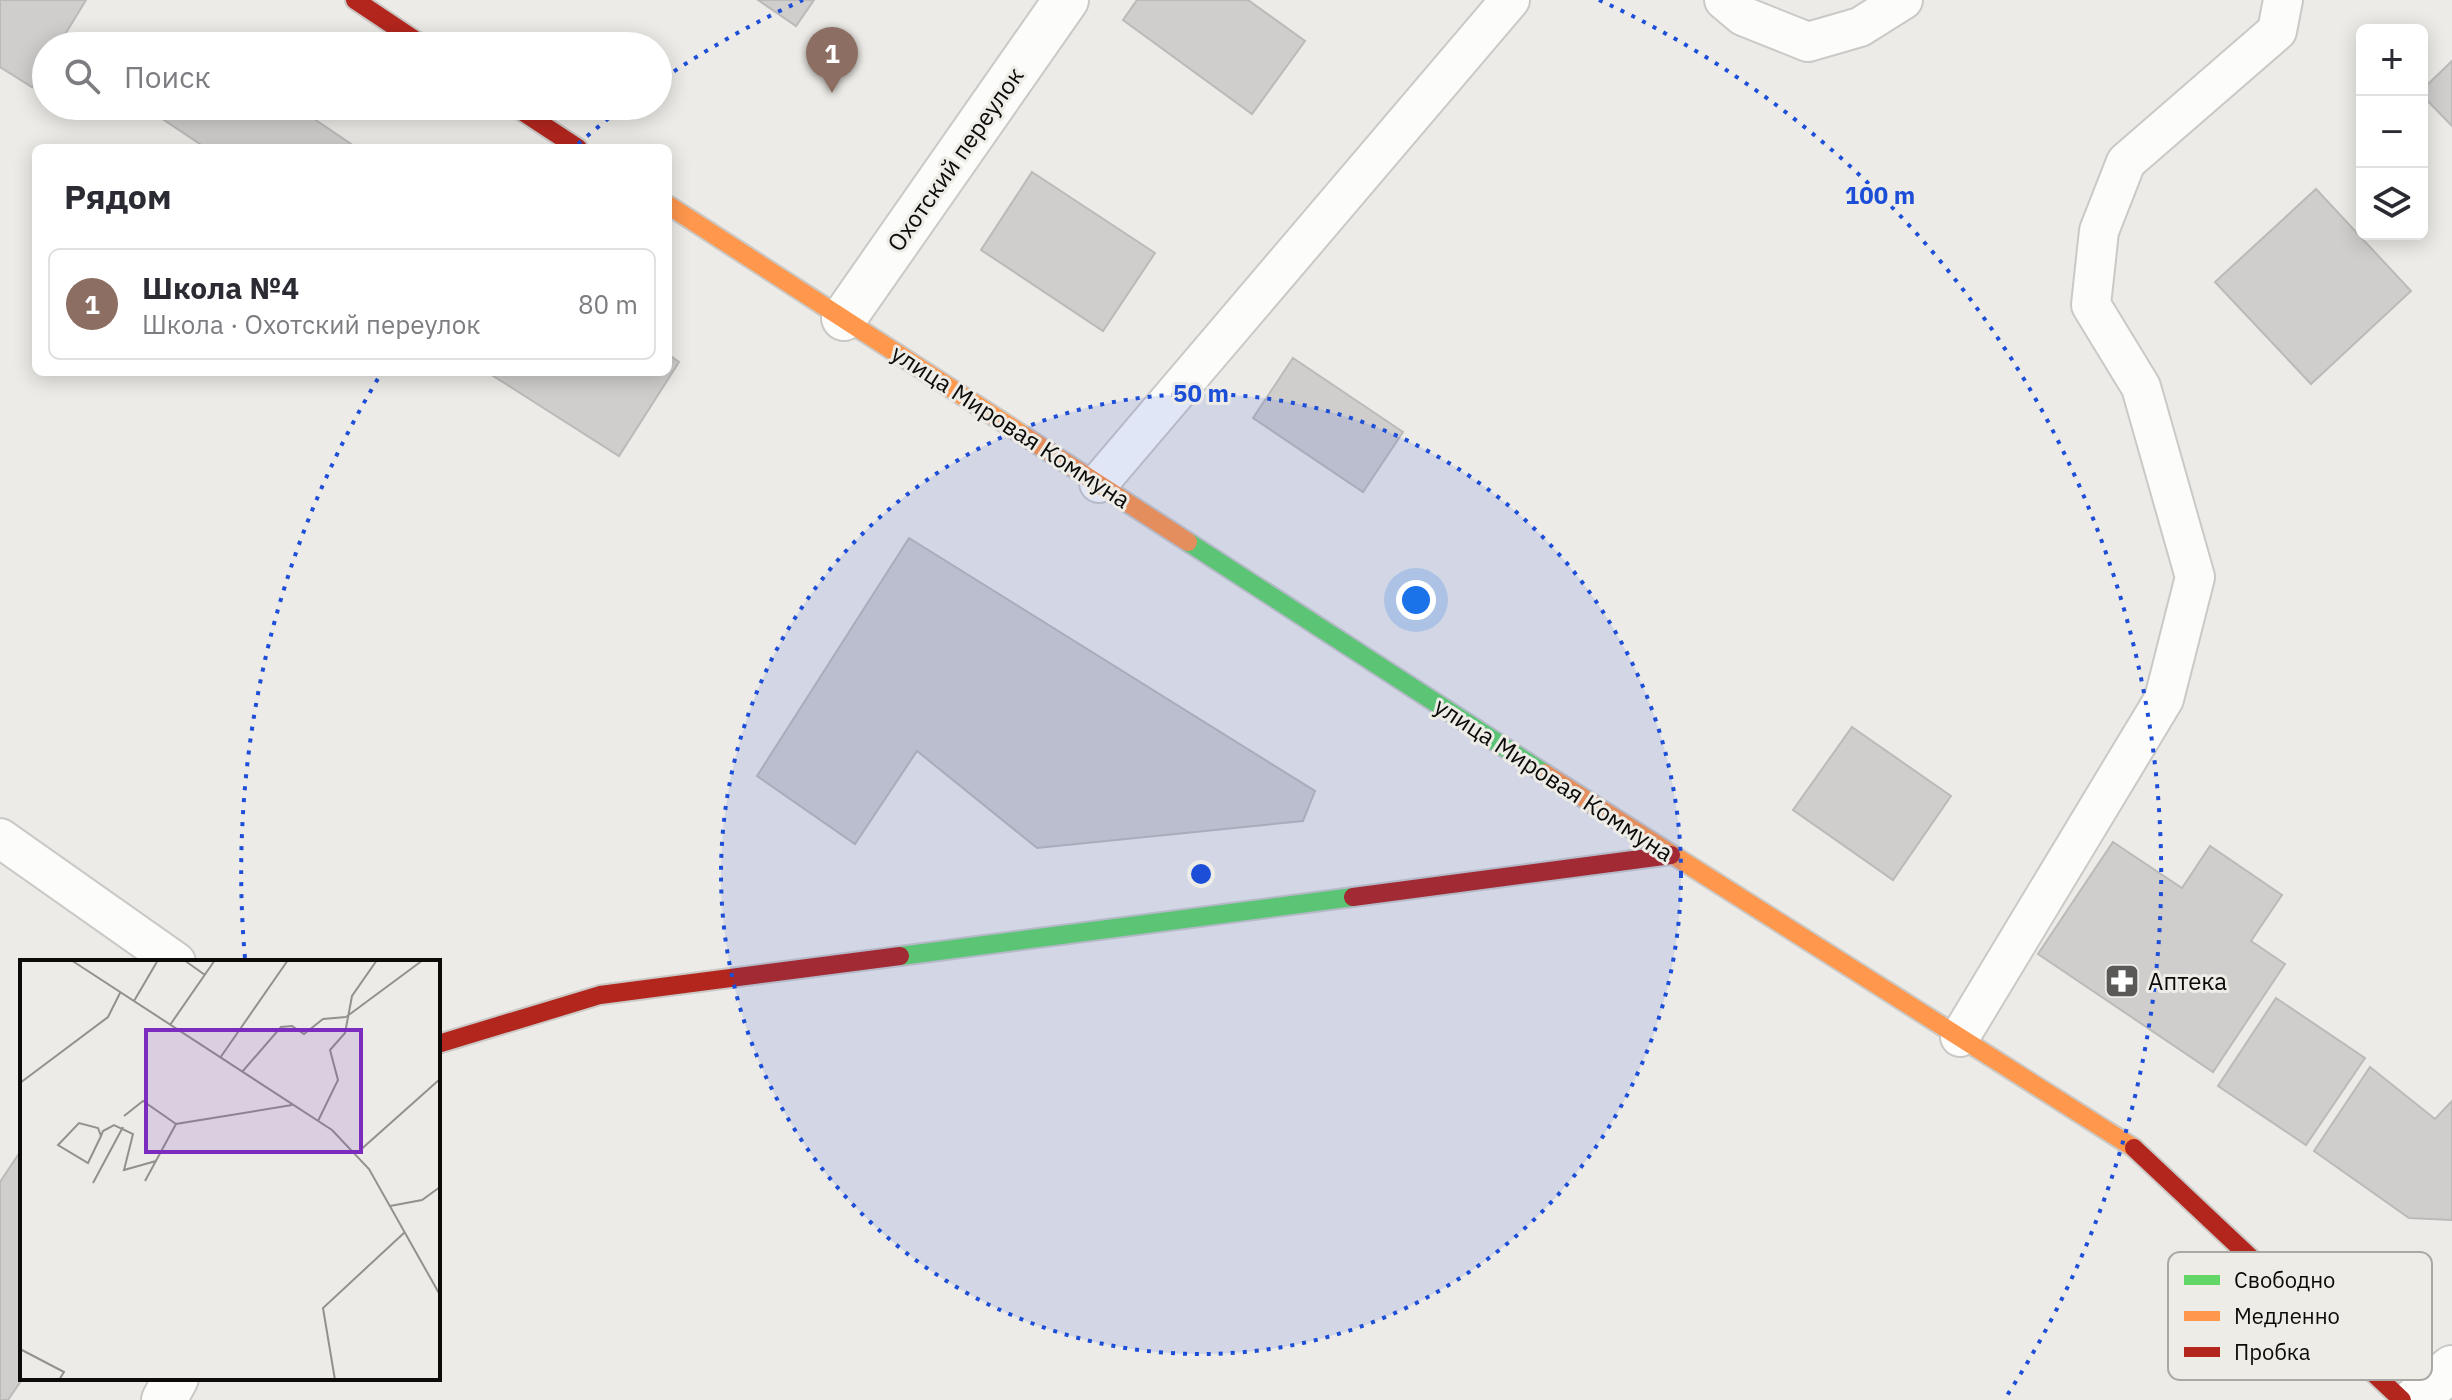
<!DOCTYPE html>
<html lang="ru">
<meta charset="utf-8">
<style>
:root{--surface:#fff;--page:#f7f7f7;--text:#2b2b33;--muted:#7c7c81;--line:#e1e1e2;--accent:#b45309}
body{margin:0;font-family:"IBM Plex Sans",sans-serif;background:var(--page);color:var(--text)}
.controls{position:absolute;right:24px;top:24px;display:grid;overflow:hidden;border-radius:12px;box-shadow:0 4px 20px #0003}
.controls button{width:72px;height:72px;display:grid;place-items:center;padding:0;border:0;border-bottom:2px solid var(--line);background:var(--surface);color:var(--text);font:40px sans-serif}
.you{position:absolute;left:1416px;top:600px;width:28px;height:28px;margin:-20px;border:6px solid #fff;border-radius:50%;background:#1a73e8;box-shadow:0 0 0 12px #1a73e833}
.badge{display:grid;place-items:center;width:52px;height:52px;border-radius:50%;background:var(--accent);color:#fff;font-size:26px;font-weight:700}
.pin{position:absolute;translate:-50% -66px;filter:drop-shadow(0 2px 4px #0008)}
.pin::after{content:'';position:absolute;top:42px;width:28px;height:24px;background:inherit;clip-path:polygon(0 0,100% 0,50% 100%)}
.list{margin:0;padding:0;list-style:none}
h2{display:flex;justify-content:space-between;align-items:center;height:104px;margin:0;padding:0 32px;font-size:34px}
h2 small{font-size:26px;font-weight:400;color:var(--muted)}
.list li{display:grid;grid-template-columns:52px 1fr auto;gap:24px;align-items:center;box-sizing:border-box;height:112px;margin:0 16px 16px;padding:0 16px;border:2px solid var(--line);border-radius:12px}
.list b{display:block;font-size:30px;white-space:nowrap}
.list p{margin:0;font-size:26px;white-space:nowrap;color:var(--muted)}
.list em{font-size:26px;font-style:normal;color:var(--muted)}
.icon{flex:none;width:44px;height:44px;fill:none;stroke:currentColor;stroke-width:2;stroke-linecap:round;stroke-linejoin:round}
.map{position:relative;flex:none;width:2452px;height:1400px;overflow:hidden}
.search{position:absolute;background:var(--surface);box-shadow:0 4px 20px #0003;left:32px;top:32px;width:640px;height:88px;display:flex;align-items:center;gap:20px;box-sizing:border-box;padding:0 28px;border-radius:44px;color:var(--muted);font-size:30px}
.panel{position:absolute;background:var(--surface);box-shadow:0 4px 20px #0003;left:32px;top:144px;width:640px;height:232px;border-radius:12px}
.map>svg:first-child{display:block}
.building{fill:#d0cecd;stroke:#bcbab8;stroke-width:2}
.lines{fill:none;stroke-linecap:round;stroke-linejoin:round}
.lane-casing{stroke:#cac9c6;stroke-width:42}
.street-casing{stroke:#cac9c6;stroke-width:48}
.fast-casing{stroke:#cac9c6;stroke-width:22}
.slow-casing{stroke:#cac9c6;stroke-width:22}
.jam-casing{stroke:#cac9c6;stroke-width:22}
.lane{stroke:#fcfcfb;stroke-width:38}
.street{stroke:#fcfcfb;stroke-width:44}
.fast{stroke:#63d668;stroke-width:18}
.slow{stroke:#ff974d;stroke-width:18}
.jam{stroke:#b3261e;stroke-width:18}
.ring{fill:none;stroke:#1d4ed8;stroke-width:4;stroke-dasharray:4 8}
.labels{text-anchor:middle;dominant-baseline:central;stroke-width:6;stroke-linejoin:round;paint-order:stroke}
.street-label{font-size:24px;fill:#0c0b09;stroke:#edece6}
.poi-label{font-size:24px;fill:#0c0b09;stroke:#edece6;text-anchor:start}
.inset-road{fill:none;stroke:#92918e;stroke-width:2}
.view{fill:#7b2cbf;fill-opacity:0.15;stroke:#7b2cbf;stroke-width:4}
.inset-edge{fill:none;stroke:#0c0b09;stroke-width:4}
.key{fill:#edece6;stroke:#aaa8a4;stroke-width:2}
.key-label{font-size:22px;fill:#0c0b09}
.centre{fill:#1d4ed8;stroke:#edece6;stroke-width:4}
.ring-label{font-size:24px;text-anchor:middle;font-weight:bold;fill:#1d4ed8;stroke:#edece6;stroke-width:6;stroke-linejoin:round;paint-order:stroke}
</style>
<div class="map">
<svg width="2452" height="1400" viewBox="0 0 2452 1400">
<rect width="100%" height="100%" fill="#ecebe7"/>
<path class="building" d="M0,0h86l-28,46h-12v18l-14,23 -32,-20z
M758,0h56l-18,26z
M1137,0h111l57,41 -53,73 -129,-94z
M2452,61v65l-30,-31v-5z
M170,106h125l62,42h-151l-45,-30z
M1032,172l123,81 -52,78 -122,-81z
M2316,189l95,102 -100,93 -96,-102z
M668,354l11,8 -60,94 -132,-84h181z
M1293,358l110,74 -40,60 -110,-74z
M909,538l406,253 -12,30 -266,27 -120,-97 -62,93 -98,-68z
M1852,727l99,69 -58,84 -100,-70z
M2113,842l69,46 28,-42 72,49 -31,46 34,23 -72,108 -175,-118z
M2276,998l89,60 -59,87 -88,-59z
M2370,1067l65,52 17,-18v119l-43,-2 -95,-67z
M20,1152l2,1 1,225 -15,22h-8v-218z"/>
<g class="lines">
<g class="lane-casing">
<path id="lane" d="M1724,0l19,16 65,26 52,-15 43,-27
M1099,483l411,-483
M0,838l176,124
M1960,1037l204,-338 31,-122 -54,-190 -50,-82 8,-74 27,-69 151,-131 6,-31"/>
</g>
<g class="street-casing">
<path id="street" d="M844,318l222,-318
M164,1400l12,-22
M2415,1400l37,-32"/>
</g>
<g class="fast-casing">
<path id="fast" d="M1188,542l356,231
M900,956l453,-59"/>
</g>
<g class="slow-casing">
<path id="slow" d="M668,205l520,337
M1544,773l590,375"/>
</g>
<g class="jam-casing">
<path id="jam" d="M355,0l69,46
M514,106l64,42
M1353,897l318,-42
M438,1044l162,-49 300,-39
M2134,1148l268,252"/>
</g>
<use href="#lane" class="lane"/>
<use href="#street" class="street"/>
<use href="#fast" class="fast"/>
<use href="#slow" class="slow"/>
<use href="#jam" class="jam"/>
</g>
<circle cx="1201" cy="874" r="480" fill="#1d4ed8" fill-opacity=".12"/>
<g class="ring">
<circle cx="1201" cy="874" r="480"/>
<path d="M245 958A960 960 0 0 1 382 372M578 144A960 960 0 0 1 623 107M664 78A960 960 0 0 1 803 0M1599 0A960 960 0 0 1 2006 1397"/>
</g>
<defs>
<g id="pharmacy-square" transform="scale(1.8)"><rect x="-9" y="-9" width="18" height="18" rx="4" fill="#5a5957" stroke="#edece6"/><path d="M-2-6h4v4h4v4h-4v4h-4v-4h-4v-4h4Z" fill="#fff"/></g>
</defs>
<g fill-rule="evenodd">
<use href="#pharmacy-square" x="2122" y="981"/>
</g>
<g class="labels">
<g class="street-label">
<text transform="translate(955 159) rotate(-55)">Охотский переулок</text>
<text transform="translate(1011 426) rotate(33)">улица Мировая Коммуна</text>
<text transform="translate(1554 779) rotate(33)">улица Мировая Коммуна</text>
</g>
<g class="poi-label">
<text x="2148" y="981">Аптека</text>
</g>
</g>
<g transform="translate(20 960)">
<rect width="420" height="420" fill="#ecebe7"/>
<path class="inset-road" d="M51,0l261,170 37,39 71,126M164,0l21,15M114,41l24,-41M326,57l77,-57M150,65l45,-65M200,98l68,-98M222,112l39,-45 11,-1 12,8 19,-15 23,-2M0,123l88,-66 12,-24M104,156l19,-15 33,23M298,161l20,-41 -8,-30 15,-17 7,-37 25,-36M81,176l-3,-8 -19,-5 -21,22 30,18 13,-27 2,-5 11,-6 19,9 -9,36 32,-9M337,193l83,-74M125,221l31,-57 116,-19M73,223l30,-56M370,246l32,-6 18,-13M0,389l44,23 -5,8M315,420l-12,-72 82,-76"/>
<path class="view" d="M126,70h215v122h-215z"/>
<rect width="420" height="420" class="inset-edge"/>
</g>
<rect x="2168" y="1252" width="264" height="128" rx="12" class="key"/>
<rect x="2184" y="1275" width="36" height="10" fill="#63d668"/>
<rect x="2184" y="1311" width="36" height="10" fill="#ff974d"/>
<rect x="2184" y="1347" width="36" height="10" fill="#b3261e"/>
<g class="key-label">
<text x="2234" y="1288">Свободно</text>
<text x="2234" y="1324">Медленно</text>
<text x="2234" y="1360">Пробка</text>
</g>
<circle cx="1201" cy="874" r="12" class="centre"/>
<g class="ring-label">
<text x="1880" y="204">100 m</text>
<text x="1201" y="402">50 m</text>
</g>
</svg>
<div class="controls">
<button>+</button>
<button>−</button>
<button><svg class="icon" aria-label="layers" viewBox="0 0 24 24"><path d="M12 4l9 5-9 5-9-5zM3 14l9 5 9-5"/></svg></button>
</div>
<div class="you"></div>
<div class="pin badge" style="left:832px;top:93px;background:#8d6e63">1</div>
<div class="search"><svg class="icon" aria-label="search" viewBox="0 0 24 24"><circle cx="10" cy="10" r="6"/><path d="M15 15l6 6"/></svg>Поиск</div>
<section class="panel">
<h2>Рядом<small></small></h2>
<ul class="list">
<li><span class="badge" style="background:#8d6e63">1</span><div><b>Школа №4</b><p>Школа · Охотский переулок</p></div><em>80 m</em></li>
</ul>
</section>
</div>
